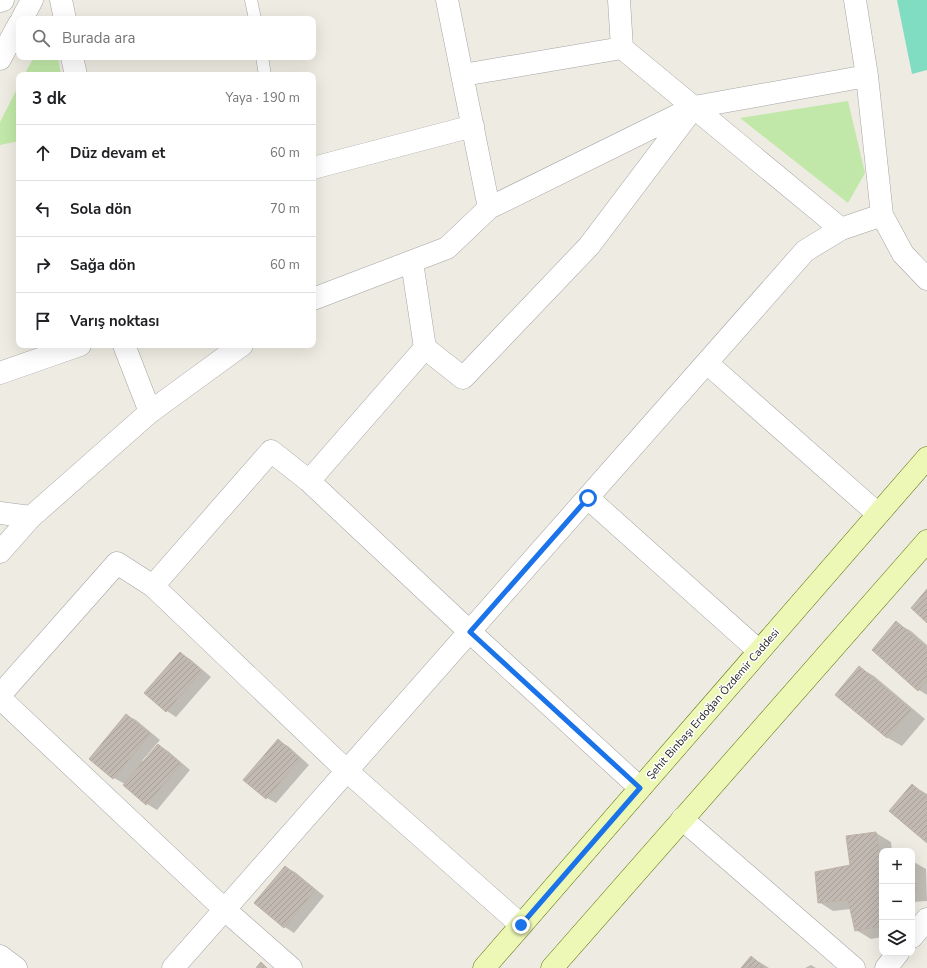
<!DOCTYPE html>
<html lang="tr">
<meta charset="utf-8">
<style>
:root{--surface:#fff;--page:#f2f2f2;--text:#202124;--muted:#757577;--line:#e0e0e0}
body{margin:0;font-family:"Nunito Sans",sans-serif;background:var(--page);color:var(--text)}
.controls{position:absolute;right:12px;bottom:12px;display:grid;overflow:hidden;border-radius:8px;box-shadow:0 4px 16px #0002}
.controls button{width:36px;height:36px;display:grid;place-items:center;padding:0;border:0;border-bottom:1px solid var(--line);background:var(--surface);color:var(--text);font:20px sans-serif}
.stop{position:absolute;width:12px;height:12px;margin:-9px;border:3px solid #1a73e8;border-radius:50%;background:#fff}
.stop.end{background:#1a73e8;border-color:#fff;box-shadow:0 1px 4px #0008}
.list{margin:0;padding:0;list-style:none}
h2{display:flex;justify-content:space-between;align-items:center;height:52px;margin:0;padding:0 16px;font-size:17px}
h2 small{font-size:13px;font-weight:400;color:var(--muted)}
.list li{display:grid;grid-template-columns:26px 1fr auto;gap:12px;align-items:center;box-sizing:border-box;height:56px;padding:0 16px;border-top:1px solid var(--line)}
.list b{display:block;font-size:15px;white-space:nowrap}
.list em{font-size:13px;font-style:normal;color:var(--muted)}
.icon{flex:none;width:22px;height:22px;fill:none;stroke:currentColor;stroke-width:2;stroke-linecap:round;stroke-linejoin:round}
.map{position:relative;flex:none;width:927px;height:968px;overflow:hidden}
.search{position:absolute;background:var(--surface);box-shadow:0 4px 16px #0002;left:16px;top:16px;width:300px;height:44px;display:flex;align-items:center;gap:10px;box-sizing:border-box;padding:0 14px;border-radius:8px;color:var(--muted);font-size:15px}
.panel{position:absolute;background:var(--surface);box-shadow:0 4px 16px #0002;left:16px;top:72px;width:300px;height:276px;border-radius:8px}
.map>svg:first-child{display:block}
.grass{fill:#c1e8a8}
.pitch{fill:#81ddc2}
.shadow{fill:#0003}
.building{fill:url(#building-hatch);stroke:#bfb3a5}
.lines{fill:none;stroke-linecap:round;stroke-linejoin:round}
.service-casing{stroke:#a4a4a4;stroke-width:13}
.minor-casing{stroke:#a4a4a4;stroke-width:23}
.tertiary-casing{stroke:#a4a4a4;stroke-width:23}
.secondary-casing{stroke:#5b7206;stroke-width:23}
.service{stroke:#fff;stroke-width:12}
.minor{stroke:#fff;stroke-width:22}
.tertiary{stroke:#fff;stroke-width:22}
.secondary{stroke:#eef8b6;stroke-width:22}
.route{stroke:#1a73e8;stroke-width:5}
.labels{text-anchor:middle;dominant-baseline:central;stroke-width:3;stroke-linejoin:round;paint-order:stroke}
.street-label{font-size:11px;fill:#1d1d1d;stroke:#fff}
</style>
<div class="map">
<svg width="927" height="968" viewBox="0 0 927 968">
<defs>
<pattern id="building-hatch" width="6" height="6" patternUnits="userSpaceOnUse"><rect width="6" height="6" fill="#c2bab2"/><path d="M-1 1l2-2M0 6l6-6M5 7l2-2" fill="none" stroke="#a69f99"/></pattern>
</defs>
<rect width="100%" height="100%" fill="#eeebe2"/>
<path class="grass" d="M34,57h24l3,18h-37z
M19,85v56l-19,4v-23z
M848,101l17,72 -17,30 -108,-85z"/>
<path class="pitch" d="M897,0h30v70l-15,4z"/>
<path class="shadow" d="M896,623l15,8 16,14v50l-8,-5z
M180,653l10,6 21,18 -35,40 -9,-6 -22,-18z
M860,668l14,8 51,43 -23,27 -14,-8 -51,-43z
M126,715l10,5 24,20 -18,21 2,1 14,-17 10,6 22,19 -33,40 -10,-6 -22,-20 -11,-6z
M278,741l10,5 21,19 -33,38 -9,-5z
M912,785l15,9v47z
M876,833l15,9 1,9h-10v86l-11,2 -15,-9 -5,-21 -18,2 -14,-9 33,-36z
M912,861l14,8 1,32 -15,1z
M285,867l10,5 29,24 -30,37 -9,-6z
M751,957l15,9 3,2h-27z
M811,965l5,3h-11z"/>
<path class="building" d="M927,589v34l-16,-15z
M896,621l31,27v32l-9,11 -46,-41z
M180,652l22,19 -36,41 -22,-19z
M859,666l52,44 -24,28 -52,-43z
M126,714l24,20 -37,45 -24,-20z
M278,739l22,20 -34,40 -23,-19z
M158,744l23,20 -35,41 -23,-20z
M912,784l15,13v46l-38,-32z
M876,832l5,29h1v65l-27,5 -7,-31 -30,3 -3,-31 35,-7 -4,-29z
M912,861l4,32h-4z
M285,866l30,24 -31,38 -30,-25z
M751,956l14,12h-24z
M261,962l6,6h-11z"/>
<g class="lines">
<g class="service-casing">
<path id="service" d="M251,0l4,19
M262,57l3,18"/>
</g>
<g class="minor-casing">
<path id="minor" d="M61,0l4,19
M447,0l42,208
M619,0l3,48 219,181
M855,0l12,76 15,139 21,39 24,25
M22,19l10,-19
M72,57l4,18
M0,59l19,-35
M463,75l159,-27
M313,168l160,-42
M412,262l13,86
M313,299l134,-51 42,-40 205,-101 173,-31
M124,345l26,67
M707,363l171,151
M0,373l80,-28
M309,481l161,151 170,156
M588,498l171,153
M0,513l31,4
M0,552l31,-35 119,-105 92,-67
M153,586l194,185 174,154
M0,695l117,-132 36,23 118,-135 38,30 116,-133 38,30 126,-132 105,-139
M0,698l224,211 67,59
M682,819l172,149
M912,937l15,-18
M0,956l16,12
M173,968l632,-717 36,-22 41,-14
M886,968l12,-15"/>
</g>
<g class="tertiary-casing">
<path id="tertiary" d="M0,1l3,-1"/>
</g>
<g class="secondary-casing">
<path id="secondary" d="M484,968l443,-510
M552,968l375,-427"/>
</g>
<use href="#service" class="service"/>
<use href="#minor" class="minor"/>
<use href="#tertiary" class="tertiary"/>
<use href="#secondary" class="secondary"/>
</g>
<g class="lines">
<path class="route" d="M521,925l119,-137 -170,-156 118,-134"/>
</g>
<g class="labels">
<g class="street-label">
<text transform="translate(713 704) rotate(-49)">Şehit Binbaşı Erdoğan Özdemir Caddesi</text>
</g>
</g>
</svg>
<div class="controls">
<button>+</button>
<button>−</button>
<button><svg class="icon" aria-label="layers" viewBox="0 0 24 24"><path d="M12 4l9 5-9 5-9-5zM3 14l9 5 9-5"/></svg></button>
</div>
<div class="stop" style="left:588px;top:498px"></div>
<div class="stop end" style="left:521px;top:925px"></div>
<div class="search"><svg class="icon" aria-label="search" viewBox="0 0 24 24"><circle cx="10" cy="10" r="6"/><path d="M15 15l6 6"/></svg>Burada ara</div>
<section class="panel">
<h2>3 dk<small>Yaya · 190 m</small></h2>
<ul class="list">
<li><svg class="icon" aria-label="ahead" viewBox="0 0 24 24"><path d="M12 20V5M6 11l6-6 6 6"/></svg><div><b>Düz devam et</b></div><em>60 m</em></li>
<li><svg class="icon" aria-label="left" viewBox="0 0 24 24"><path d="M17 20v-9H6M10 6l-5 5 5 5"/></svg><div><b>Sola dön</b></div><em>70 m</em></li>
<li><svg class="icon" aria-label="right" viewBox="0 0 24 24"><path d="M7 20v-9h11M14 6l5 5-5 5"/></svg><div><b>Sağa dön</b></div><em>60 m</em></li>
<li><svg class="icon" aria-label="arrive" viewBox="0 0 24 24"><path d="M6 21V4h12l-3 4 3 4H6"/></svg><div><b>Varış noktası</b></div></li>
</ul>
</section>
</div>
